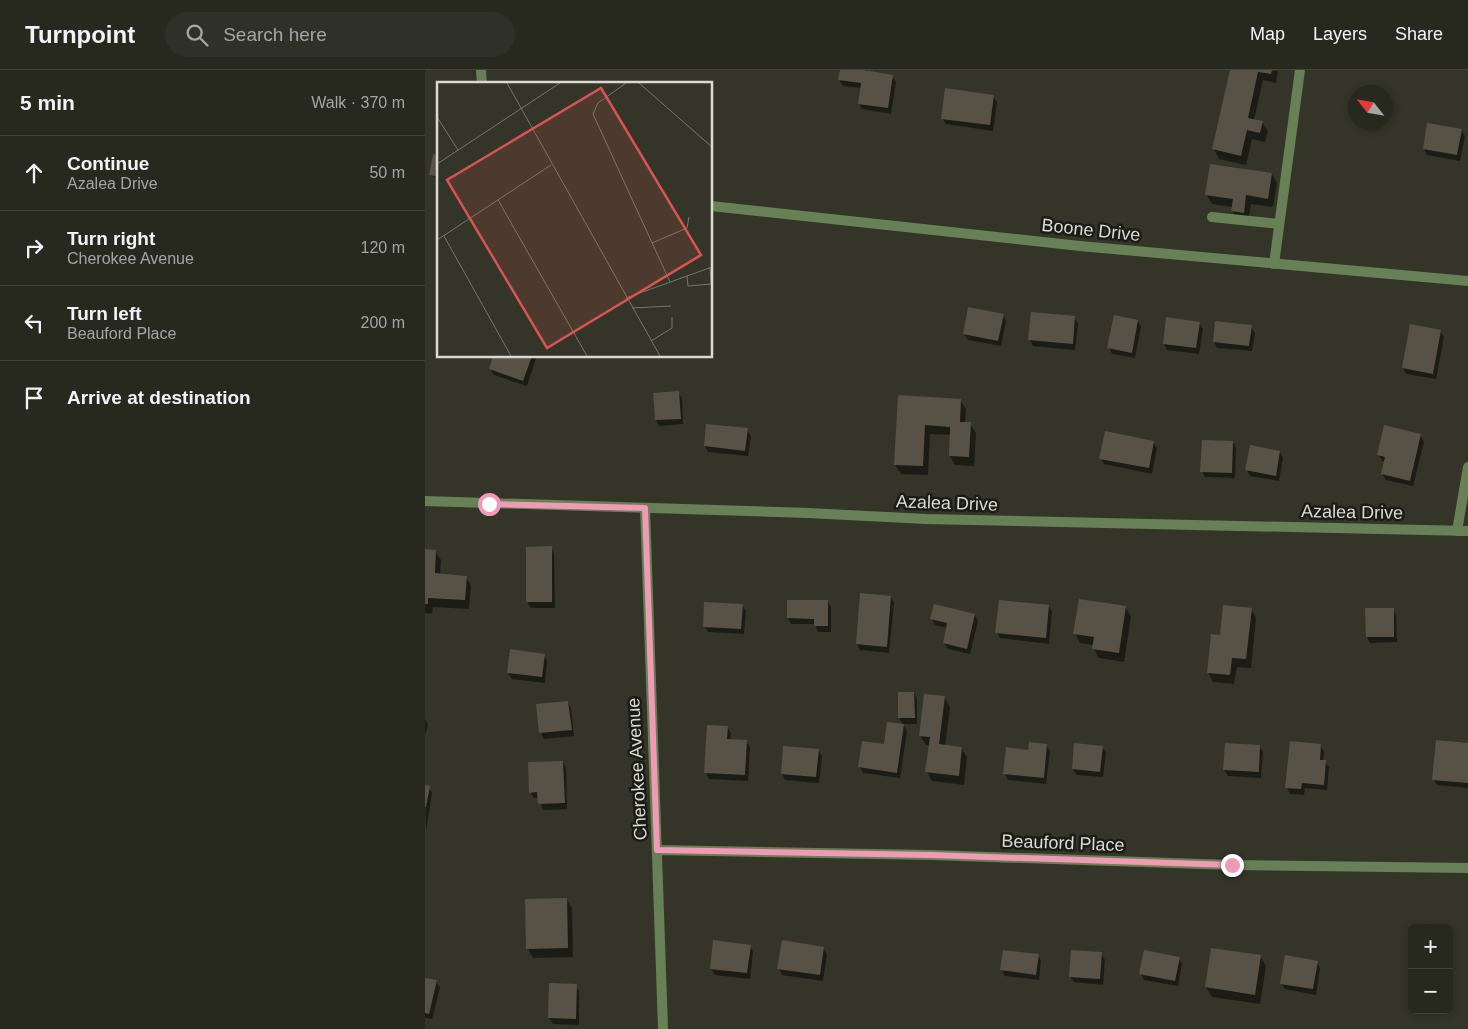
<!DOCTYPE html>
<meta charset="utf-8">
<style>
:root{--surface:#27281e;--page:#2f3027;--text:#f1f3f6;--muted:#a4a6a4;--line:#43443c}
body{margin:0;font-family:Arial,sans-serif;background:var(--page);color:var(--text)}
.controls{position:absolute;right:15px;bottom:15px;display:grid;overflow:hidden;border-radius:8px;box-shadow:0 2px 8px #0003}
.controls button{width:45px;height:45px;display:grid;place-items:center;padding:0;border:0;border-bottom:1px solid var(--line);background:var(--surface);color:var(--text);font:25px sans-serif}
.compass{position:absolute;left:923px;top:15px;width:45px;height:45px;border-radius:50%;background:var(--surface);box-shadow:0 2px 8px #0003;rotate:301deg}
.stop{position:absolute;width:15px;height:15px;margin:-11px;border:4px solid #f09ab5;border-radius:50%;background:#fff}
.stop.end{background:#f09ab5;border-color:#fff;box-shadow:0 1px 5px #0008}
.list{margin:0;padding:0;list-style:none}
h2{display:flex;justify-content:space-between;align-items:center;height:65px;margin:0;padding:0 20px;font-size:21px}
h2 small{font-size:16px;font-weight:400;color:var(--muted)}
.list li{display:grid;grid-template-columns:32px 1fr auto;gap:15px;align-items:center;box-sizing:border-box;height:75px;padding:0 20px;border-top:1px solid var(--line)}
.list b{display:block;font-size:19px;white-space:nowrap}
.list p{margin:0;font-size:16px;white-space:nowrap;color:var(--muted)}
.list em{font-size:16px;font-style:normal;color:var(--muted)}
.icon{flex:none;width:28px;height:28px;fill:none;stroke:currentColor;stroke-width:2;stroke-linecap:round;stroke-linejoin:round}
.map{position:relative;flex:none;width:1043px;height:959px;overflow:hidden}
header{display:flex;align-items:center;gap:30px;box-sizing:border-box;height:70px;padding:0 25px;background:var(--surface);border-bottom:1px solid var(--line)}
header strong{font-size:24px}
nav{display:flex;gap:28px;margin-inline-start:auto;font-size:18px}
.search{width:350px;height:45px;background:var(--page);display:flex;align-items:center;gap:12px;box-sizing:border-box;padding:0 18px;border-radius:28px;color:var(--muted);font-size:19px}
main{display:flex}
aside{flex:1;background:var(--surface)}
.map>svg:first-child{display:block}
.shadow{fill:#0007}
.building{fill:#575245}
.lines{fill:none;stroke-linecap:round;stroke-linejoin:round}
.lane{stroke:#678056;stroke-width:10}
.street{stroke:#678056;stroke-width:10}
.route{stroke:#f09ab5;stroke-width:6}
.labels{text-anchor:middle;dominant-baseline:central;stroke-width:5;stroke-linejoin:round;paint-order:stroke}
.street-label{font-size:18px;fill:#d9dad2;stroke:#1b1c16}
.inset-road{fill:none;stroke:#76776c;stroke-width:1}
.view{fill:#d75452;fill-opacity:0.15;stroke:#d75452;stroke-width:2.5}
.inset-edge{fill:none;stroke:#d9dad2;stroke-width:2.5}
</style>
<header>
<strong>Turnpoint</strong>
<div class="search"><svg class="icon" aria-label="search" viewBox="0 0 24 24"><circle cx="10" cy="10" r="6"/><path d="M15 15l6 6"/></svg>Search here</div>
<nav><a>Map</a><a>Layers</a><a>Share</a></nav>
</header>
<main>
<aside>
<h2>5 min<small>Walk · 370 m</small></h2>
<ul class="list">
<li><svg class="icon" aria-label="ahead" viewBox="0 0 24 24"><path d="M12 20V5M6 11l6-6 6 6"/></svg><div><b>Continue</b><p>Azalea Drive</p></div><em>50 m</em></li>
<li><svg class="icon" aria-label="right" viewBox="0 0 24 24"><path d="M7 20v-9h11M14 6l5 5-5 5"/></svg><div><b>Turn right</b><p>Cherokee Avenue</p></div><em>120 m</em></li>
<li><svg class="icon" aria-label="left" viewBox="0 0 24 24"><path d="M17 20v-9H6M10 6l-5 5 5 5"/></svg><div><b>Turn left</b><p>Beauford Place</p></div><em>200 m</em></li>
<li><svg class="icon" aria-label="arrive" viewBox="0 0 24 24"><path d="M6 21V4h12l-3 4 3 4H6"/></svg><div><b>Arrive at destination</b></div></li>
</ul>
</aside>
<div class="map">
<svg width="1043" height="959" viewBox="0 0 1043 959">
<rect width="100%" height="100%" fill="#343528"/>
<path class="shadow" d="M416,0h27v2l24,4 4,6 -5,32 -29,-5 -3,-6 2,-15 -18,-2 -4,-6z
M807,0l46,1 -2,12 -13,-3 -9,40 8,2 6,9 -3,11 -13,-3 -6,26 -27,-6 -5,-10z
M568,26l4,6 -4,29 -47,-7 -4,-6z
M1036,60l4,6 -5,25 -33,-6 -3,-6z
M14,86v23l-9,-4z
M847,104l5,9 -4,24 -22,-3 -3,18 -10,-2 -6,-9 1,-4 -21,-3 -6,-10z
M578,245l3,6 -5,25 -33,-6 -4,-6z
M649,248l4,6 -3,26 -42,-4 -3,-6z
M713,251l3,6 -6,31 -23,-4 -3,-7z
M774,253l4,6 -4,25 -32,-4 -3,-6z
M826,257l4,6 -3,18 -35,-3 -3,-6z
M1015,261l4,6 -8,42 -30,-5 -3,-6z
M69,286h43l-10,30 -33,-11 -4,-6z
M253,322l4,6 1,26 -24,2 -3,-6z
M474,327l61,3 6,9 -1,14 5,1 6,9 -2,33 -19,-1 -5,-9 1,-21 -21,-1 -2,41 -27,-1 -6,-9z
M322,360l4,6 -3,20 -40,-4 -3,-6z
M995,365l4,7 -11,44 -27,-6 -4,-6 3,-13h-3l-4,-7z
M728,372l4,6 -5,26 -48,-10 -3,-6z
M808,372l3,6 -1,30 -30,-1 -3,-6z
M855,382l3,6 -4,23 -29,-5 -3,-6z
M126,478l3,6 1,54h-24l-4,-6z
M0,480l10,1 6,9 -1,15 26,2 5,9 -2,23 -36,-2 -1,6h-7z
M466,527l3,6 -5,50 -29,-3 -3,-6z
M363,531h39l4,6v25h-13l-3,-8h-24l-3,-6z
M317,535l4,6 -2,23 -36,-2 -4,-6z
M624,536l3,6 -3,32 -49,-6 -3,-6z
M700,537l6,9 -7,46 -25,-4 -5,-9v-4l-14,-2 -5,-10z
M826,539l5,9 -5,50 -14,-1 -3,17 -21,-2 -5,-10 13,-35z
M968,539l3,6 1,27 -27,1 -3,-6z
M550,545l3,6 -8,33 -22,-5 -4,-6 4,-15 -13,-3 -3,-6z
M119,585l3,6 -2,22 -33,-4 -4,-6z
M489,623l3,6v25h-14l4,7 -7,47 -37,-5 -3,-6 25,-21 18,-21 -4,-7z
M520,628l5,9 -5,39 16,2 6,9 -3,28 -32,-4 -5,-9 3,-27h-4l-6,-10z
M143,632l3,6 3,28 -30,3 -3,-6 -3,-27z
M0,649l3,6 -3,10z
M302,657l4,6 -1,7 16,1 4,6 -2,34 -39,-2 -3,-6z
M1012,671l31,3v44l-31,-3 -4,-6z
M801,674l33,2 4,6 -2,26 -33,-2 -4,-6z
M621,675l4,6 -4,33 -38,-4 -3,-6 24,-23z
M896,676l3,6 -1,9 6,6 -2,23 -22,-2 -1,7 -14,-1 -3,-6z
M677,677l4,6 -3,24 -26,-2 -4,-6z
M393,680l4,6 -3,27 -34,-3 -3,-6z
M138,692l3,6 1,41 -24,1 -4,-12h-5l-4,-6z
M0,717h4l3,6 -6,38z
M141,829l6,9 1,49 -40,1 -5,-9z
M325,876l3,6 -3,27 -35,-4 -4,-6z
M398,878l4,6 -4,27 -41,-6 -3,-6z
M579,881l34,4 3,6 -2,19 -34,-4 -3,-6z
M676,884l4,6 -2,25 -29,-3 -4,-6z
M835,886l6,10 -6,38 -48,-7 -6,-10z
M754,888l3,6 -4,22 -34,-6 -3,-6z
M892,892l3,6 -4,27 -31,-6 -4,-6z
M0,909l11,2 4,7 -8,31 -7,-1z
M125,914l26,1 3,6v34l-26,-1 -4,-6z"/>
<path class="building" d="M415,0h24l29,5 -5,33 -30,-4 3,-21 -23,-3z
M805,0h42l-1,4 -13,-2 -10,46 15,3 -3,12 -13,-3 -6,26 -29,-7z
M520,18l49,7 -4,30 -49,-6z
M1002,53l35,6 -5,26 -34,-6z
M8,84l6,1v22l-10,-2z
M785,94l62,9 -4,26 -22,-4 -2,18 -13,-2 2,-12 -28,-4z
M543,237l36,7 -6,27 -35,-7z
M606,242l44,4 -2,28 -45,-4z
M689,245l24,5 -6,33 -25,-5z
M741,247l34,5 -4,26 -33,-4z
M790,251l37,4 -3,21 -36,-4z
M985,254l31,6 -8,44 -31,-6z
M68,286h39l-9,25 -34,-12z
M254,321l2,28 -26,1 -2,-27z
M473,325l63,4 -1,23h11l-2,35 -20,-1 1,-29 -25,-2 -2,41 -29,-1z
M281,354l42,4 -3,23 -41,-5z
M959,355l37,9 -11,47 -29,-7 4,-17 -8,-2z
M680,361l49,10 -5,27 -50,-9z
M777,370l31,1 -1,32 -32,-1z
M825,375l30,6 -4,25 -31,-6z
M127,476v56h-26v-55z
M0,479l11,1 -1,23 32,3 -2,24 -37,-2v6h-3z
M435,523l31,3 -4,51 -31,-3z
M654,529l47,7 -7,47 -27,-4 2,-12 -21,-3z
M362,530h41v26h-14v-7l-27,-1z
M574,530l50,5 -3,33 -51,-5z
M279,532l39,2 -2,25 -38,-2z
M509,534l41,10 -8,35 -24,-6 4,-20 -17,-4z
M798,535l29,3 -6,51 -14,-1 -2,17 -23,-2 4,-39 9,1z
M940,538h29v29h-28z
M85,579l35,5 -3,23 -35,-4z
M473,622h16l1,26h-17z
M499,624l21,2 -6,48 23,3 -3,29 -34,-4 5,-35 -11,-1z
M143,631l4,29 -33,3 -3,-29z
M462,652l17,2 -7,49 -39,-6 4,-26 22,3z
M282,655l21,1 -1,13 20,1 -2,35 -41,-2z
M1011,670l32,3v40l-36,-3z
M865,671l31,3 -1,16h6l-2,25 -22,-2 -1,6 -16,-1z
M604,672l18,2 -3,34 -41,-4 3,-27 22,3z
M649,673l29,3 -3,26 -28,-3z
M800,673l35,2 -1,27 -36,-2z
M358,676l36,3 -3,28 -35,-3z
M138,691l2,42 -27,1 -1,-12 -8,1 -1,-31z
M0,715l5,1 -4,21h-1z
M142,828l1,50 -42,1 -1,-50z
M288,870l38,5 -4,28 -37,-4z
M357,870l42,7 -4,28 -43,-6z
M786,878l50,7 -6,40 -50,-8z
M578,880l36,4 -3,21 -36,-5z
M646,880l31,2 -2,27 -31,-2z
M719,880l36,7 -5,24 -36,-7z
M860,885l33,6 -5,28 -33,-5z
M0,908l12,2 -8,34 -4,-1z
M124,913l28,1 -1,35 -28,-1z"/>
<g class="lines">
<path class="lane" d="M787,147l67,7
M849,194l26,-194"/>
<path class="street" d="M56,0l1,14
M286,136l369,40 388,35
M0,431l383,12 118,6 542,12
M220,438l18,521
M1032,461l11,-64
M232,780l274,5 301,10 236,3"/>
</g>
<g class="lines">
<path class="route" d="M64,434l156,4 12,342 274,5 301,10"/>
</g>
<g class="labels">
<g class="street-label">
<text transform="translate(666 160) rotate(6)">Boone Drive</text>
<text transform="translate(522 433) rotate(2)">Azalea Drive</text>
<text transform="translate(927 442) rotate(1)">Azalea Drive</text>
<text transform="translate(212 699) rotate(-93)">Cherokee Avenue</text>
<text transform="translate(638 773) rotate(2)">Beauford Place</text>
</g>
</g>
<g transform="translate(12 12)">
<rect width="275" height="275" fill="#343528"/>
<path class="inset-road" d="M70,1l153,273M189,1l-28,20 -5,11 77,168M202,1l73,64M0,35l21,33M0,82l123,-81M61,118l89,156M7,154l67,120M0,158l114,-75M215,161l35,-15 2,-11M250,194l1,10 23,-2 -1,-17M189,216l86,-31M195,226l39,-2M214,259l21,-13v-11"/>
<path class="view" d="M164,6l100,167 -154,93 -100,-168z"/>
<rect width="275" height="275" class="inset-edge"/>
</g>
</svg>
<div class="controls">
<button>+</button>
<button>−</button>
</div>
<svg class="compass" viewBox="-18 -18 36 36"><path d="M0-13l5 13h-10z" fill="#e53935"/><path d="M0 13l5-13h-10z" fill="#a4a6a4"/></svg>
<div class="stop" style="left:64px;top:434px"></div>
<div class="stop end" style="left:807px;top:795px"></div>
</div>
</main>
